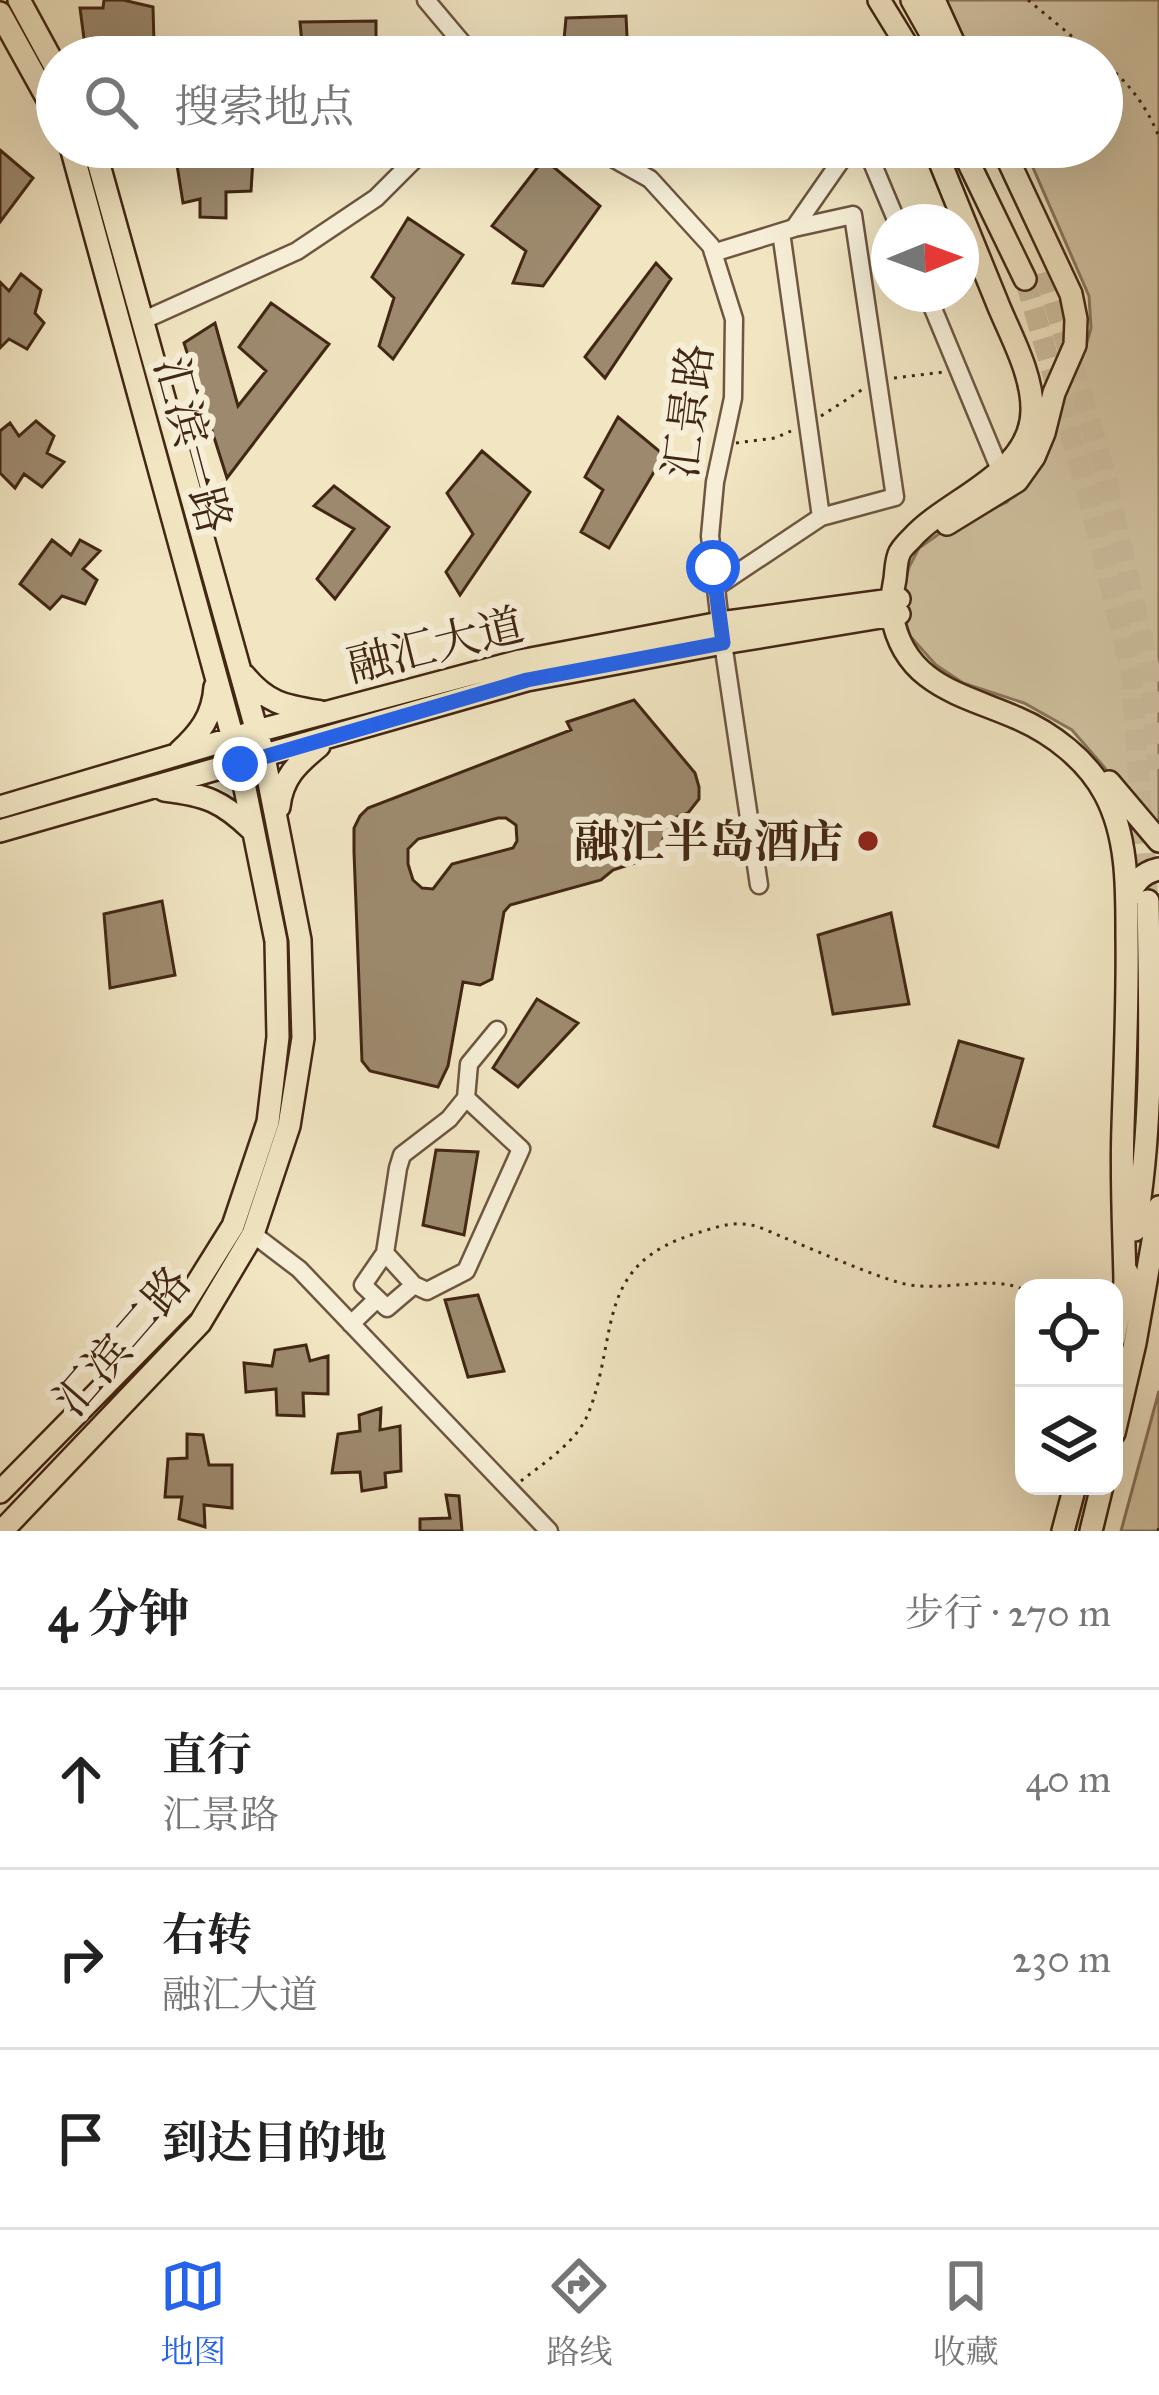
<!DOCTYPE html>
<html lang="zh">
<meta charset="utf-8">
<style>
:root{--surface:#fff;--page:#f6f6f6;--text:#222;--muted:#767676;--line:#e0e0e0;--accent:#2563eb}
body{margin:0;font-family:"IM FELL Great Primer","Noto Serif SC",serif;background:var(--page);color:var(--text)}
.controls{position:absolute;right:36px;bottom:36px;display:grid;overflow:hidden;border-radius:24px;box-shadow:0 12px 48px #0002}
.controls button{width:108px;height:108px;display:grid;place-items:center;padding:0;border:0;border-bottom:3px solid var(--line);background:var(--surface);color:var(--text);font:60px sans-serif}
.compass{position:absolute;left:871px;top:204px;width:108px;height:108px;border-radius:50%;background:var(--surface);box-shadow:0 12px 48px #0002;rotate:89deg}
.stop{position:absolute;width:36px;height:36px;margin:-27px;border:9px solid #2563eb;border-radius:50%;background:#fff}
.stop.end{background:#2563eb;border-color:#fff;box-shadow:0 3px 12px #0008}
.list{margin:0;padding:0;list-style:none}
h2{display:flex;justify-content:space-between;align-items:center;height:156px;margin:0;padding:0 48px;font-size:51px}
h2 small{font-size:39px;font-weight:400;color:var(--muted)}
.list li{display:grid;grid-template-columns:78px 1fr auto;gap:36px;align-items:center;box-sizing:border-box;height:180px;padding:0 48px;border-top:3px solid var(--line)}
.list b{display:block;font-size:45px;white-space:nowrap}
.list p{margin:0;font-size:39px;white-space:nowrap;color:var(--muted)}
.list em{font-size:39px;font-style:normal;color:var(--muted)}
.icon{flex:none;width:66px;height:66px;fill:none;stroke:currentColor;stroke-width:2;stroke-linecap:round;stroke-linejoin:round}
.map{position:relative;flex:none;width:1159px;height:1531px;overflow:hidden}
.search{position:absolute;background:var(--surface);box-shadow:0 12px 48px #0002;left:36px;right:36px;top:36px;height:132px;display:flex;align-items:center;gap:30px;box-sizing:border-box;padding:0 42px;border-radius:66px;color:var(--muted);font-size:45px}
.sheet{height:696px;background:var(--surface)}
nav{display:flex;justify-content:space-around;align-items:center;box-sizing:border-box;height:168px;border-top:3px solid var(--line);background:var(--surface);font-size:33px;color:var(--muted)}
nav a{display:grid;justify-items:center;gap:6px}
nav .on{color:var(--accent)}
.map>svg:first-child{display:block}
.green{fill:#d3c5a4;stroke:#8a765c;stroke-width:3}
.building{fill:#9d8a6e;stroke:#422714;stroke-width:3;fill-rule:evenodd}
.lines{fill:none;stroke-linecap:round;stroke-linejoin:round}
.major-tunnel{stroke:#cebf9f;stroke-width:21;stroke-dasharray:21 10;stroke-linecap:butt}
.minor-casing{stroke:#6e5640;stroke-width:21}
.major-casing{stroke:#422714;stroke-width:26}
.path{stroke:#422714;stroke-width:3;stroke-dasharray:3 6;stroke-linecap:butt}
.minor{stroke:#f6eed7;stroke-width:16}
.major{stroke:#f1e5c2;stroke-width:21}
.route{stroke:#2563eb;stroke-width:15}
.poi-dot{fill:#8f2418;stroke:#f6eed7;stroke-width:4.5}
.labels{text-anchor:middle;dominant-baseline:central;stroke-width:12;stroke-linejoin:round;paint-order:stroke}
.street-label{font-size:45px;fill:#422714;stroke:#f6eed7}
.poi-label{font-size:45px;font-weight:bold;fill:#422714;stroke:#f6eed7;text-anchor:end}
</style>
<div class="map">
<svg width="1159" height="1531" viewBox="0 0 1159 1531">
<rect width="100%" height="100%" fill="#f1e5c2"/>
<filter id="stains"><feTurbulence type="fractalNoise" baseFrequency=".00167" numOctaves="4"/><feColorMatrix values="0 0 0 0 .2 0 0 0 0 .09 0 0 0 0 .02 0 0 0 .5 -.17"/></filter>
<radialGradient id="worn" r=".72"><stop offset=".6" stop-color="#630" stop-opacity="0"/><stop offset="1" stop-color="#630" stop-opacity=".3"/></radialGradient>
<path class="green" d="M936,0h223v850l-30,-33 -24,-49 -33,-38 -48,-27 -61,-20 -27,-18 -26,-29 -6,-20v-30l5,-19 10,-19 27,-19 61,-27 18,-22 39,-100 21,-31 6,-21 -2,-32 -65,-149h78v-90h-131z
M1159,1391v140h-38z"/>
<path class="building" d="M104,0h19l30,7 1,37 -29,4 1,9h-20l-1,-10 -19,7 -6,-46h23z
M626,16l2,41h-31v-7l-34,1 3,-33z
M376,21v36l-73,-2 -3,-33z
M200,147h24v18l29,-6 -2,32 -25,1v26l-26,-1v-18l-17,4 -6,-38 23,-3z
M0,150l33,28 -33,44z
M544,159l56,47 -57,80 -30,-3 13,-32 -34,-25z
M408,218l55,37 -70,104 -14,-13 15,-48 -22,-21z
M656,263l15,16 -66,99 -20,-21z
M21,274l20,16 -6,23 9,10 -17,26 -18,-10 -9,9v-66l9,9z
M271,303l58,41 -102,134 -43,-135 31,-20 23,83 28,-35 -27,-24z
M618,417l46,38 -55,93 -28,-16 22,-42 -18,-13z
M36,421l18,15 -7,17 17,9 -22,25 -18,-13 -9,14 -15,-15v-42l10,-8 9,13z
M482,451l48,41 -70,103 -14,-23 27,-38 -26,-41z
M334,486l55,41 -54,72 -18,-20 37,-50 -40,-23z
M52,540l19,15 9,-15 20,11 -17,18 14,11 -12,24 -23,-8 -12,13 -30,-25z
M634,700l61,73 4,14v12l-11,14 -14,5 -7,8 -7,23 -7,8 -40,13 -12,10 -91,25 -6,7 -12,67 -12,6 -17,-3 -15,84 -10,21 -68,-16 -8,-10 -8,-209v-24l6,-12 8,-8 203,-78 -4,-8zM498,818h8l10,7 1,16 -4,7 -61,16 -19,25 -11,-1 -9,-8 -5,-16v-15l10,-10z
M162,901l13,74 -65,13 -6,-74z
M891,913l18,91 -76,10 -15,-79z
M537,999l41,24 -60,64 -25,-19z
M959,1041l64,18 -25,88 -64,-21z
M436,1150l42,2 -14,83 -41,-10z
M478,1295l26,76 -36,6 -23,-77z
M306,1345l4,16 18,-5v38l-25,-1 1,23 -27,-1 -1,-26 -30,3 -2,-29 28,3 3,-16z
M381,1408l-1,22 20,-4 1,45 -16,2 1,14 -24,4 -2,-19 -28,1 6,-39 22,-3 -1,-16z
M187,1434l16,1 6,30h23v43l-28,-3 1,22 -26,-8 3,-22h-17l3,-38 19,-1z
M446,1495l13,1 3,35h-42v-12l30,-1z"/>
<g class="lines">
<path class="major-tunnel" d="M1045,272l59,197 45,199 10,101
M1025,279l59,201 47,191 17,230"/>
<g class="minor-casing">
<path id="minor" d="M426,0l48,57
M593,147l57,32 61,67 23,73 -1,79 -18,84 -5,54 10,87 39,262
M781,232l40,285 74,-20 -42,-282 -59,13
M713,253l81,-25 55,-79 17,-1 31,74
M927,294l73,176
M144,320l153,-69 79,-53 51,-51
M716,587l105,-70
M253,1234l46,35 250,262
M385,1253l29,32 13,6 39,-20 55,-122 -55,-51
M414,1285l-27,23 -24,-23 22,-32 13,-85 4,-13 47,-36 17,-21 3,-34 28,-34
M351,1324l26,-25"/>
</g>
<g class="major-casing">
<path id="major" d="M19,0l38,70
M879,0l35,57
M912,0l32,57
M934,0l26,57
M0,13l57,103
M934,147c22,53 43,107 65,160 13,31 34,69 33,104 -1,63 -84,87 -120,127 -2,2 -12,12 -12,14 -4,7 -4,19 -5,27 -2,11 -5,24 -3,36 12,70 70,79 125,103 35,15 70,42 88,76 23,43 22,95 22,142 1,64 -2,127 -4,191 -2,52 1,104 2,155
M961,147l64,132
M947,524l70,-43 17,-24 10,-24 10,-40 21,-48 1,-26 -5,-25 -69,-147
M244,675c24,29 41,31 77,37
M179,752c21,-19 34,-36 36,-65
M1109,782l50,59
M164,790c42,5 58,11 88,40
M0,807l257,-76 263,-70 200,-38 179,-24
M279,807c3,-29 18,-43 40,-61
M0,831l527,-151 196,-37 176,-29
M1127,900c7,-17 14,-27 32,-31
M1135,1230c19,-108 15,-221 13,-329
M1114,1339l13,-67
M1114,1433l21,-90 24,-136
M0,1492l183,-186 50,-80 35,-104 10,-85 -2,-96 -36,-177 -169,-617
M2,1531l198,-208 53,-89 36,-108 14,-88 -3,-98 -36,-183 -170,-610
M1063,1531l12,-45
M1091,1531l11,-45"/>
</g>
<path class="path" d="M1028,0l69,57
M1102,61c27,22 44,44 57,76
M894,378l50,-6
M821,416l42,-27
M736,443l39,-5 16,-7
M521,1481c25,-20 58,-40 69,-72 29,-79 5,-145 107,-176 17,-5 35,-12 54,-8 11,2 23,9 34,13 37,15 74,32 112,44 42,13 94,-9 127,8
M1158,1531l1,-5"/>
<use href="#minor" class="minor"/>
<use href="#major" class="major"/>
</g>
<g class="lines">
<path class="route" d="M240,764l287,-84 196,-37 -10,-76"/>
</g>
<circle class="poi-dot" cx="868" cy="841" r="12"/>
<g class="labels">
<g class="street-label">
<text transform="translate(688 411) rotate(-83)">汇景路</text>
<text transform="translate(193 445) rotate(75)">汇滨一路</text>
<text transform="translate(435 645) rotate(-14)">融汇大道</text>
<text transform="translate(122 1341) rotate(-49)">汇滨二路</text>
</g>
<g class="poi-label">
<text x="844" y="841">融汇半岛酒店</text>
</g>
</g>
<rect width="100%" height="100%" filter="url(#stains)"/>
<rect width="100%" height="100%" fill="url(#worn)"/>
</svg>
<div class="controls">
<button><svg class="icon" aria-label="locate" viewBox="0 0 24 24"><circle cx="12" cy="12" r="6"/><path d="M12 2v4M12 18v4M2 12h4M18 12h4"/></svg></button>
<button><svg class="icon" aria-label="layers" viewBox="0 0 24 24"><path d="M12 4l9 5-9 5-9-5zM3 14l9 5 9-5"/></svg></button>
</div>
<svg class="compass" viewBox="-18 -18 36 36"><path d="M0-13l5 13h-10z" fill="#e53935"/><path d="M0 13l5-13h-10z" fill="#767676"/></svg>
<div class="stop" style="left:713px;top:567px"></div>
<div class="stop end" style="left:240px;top:764px"></div>
<div class="search"><svg class="icon" aria-label="search" viewBox="0 0 24 24"><circle cx="10" cy="10" r="6"/><path d="M15 15l6 6"/></svg>搜索地点</div>
</div>
<section class="sheet">
<h2>4 分钟<small>步行 · 270 m</small></h2>
<ul class="list">
<li><svg class="icon" aria-label="ahead" viewBox="0 0 24 24"><path d="M12 20V5M6 11l6-6 6 6"/></svg><div><b>直行</b><p>汇景路</p></div><em>40 m</em></li>
<li><svg class="icon" aria-label="right" viewBox="0 0 24 24"><path d="M7 20v-9h11M14 6l5 5-5 5"/></svg><div><b>右转</b><p>融汇大道</p></div><em>230 m</em></li>
<li><svg class="icon" aria-label="arrive" viewBox="0 0 24 24"><path d="M6 21V4h12l-3 4 3 4H6"/></svg><div><b>到达目的地</b></div></li>
</ul>
</section>
<nav>
<a class="on"><svg class="icon" aria-label="map" viewBox="0 0 24 24"><path d="M3 6l6-2 6 2 6-2v14l-6 2-6-2-6 2zM9 4v14M15 6v14"/></svg>地图</a>
<a><svg class="icon" aria-label="directions" viewBox="0 0 24 24"><path d="M12 3l9 9-9 9-9-9zM9 14v-3h6M13 9l2 2-2 2"/></svg>路线</a>
<a><svg class="icon" aria-label="saved" viewBox="0 0 24 24"><path d="M7 4h10v16l-5-4-5 4z"/></svg>收藏</a>
</nav>
